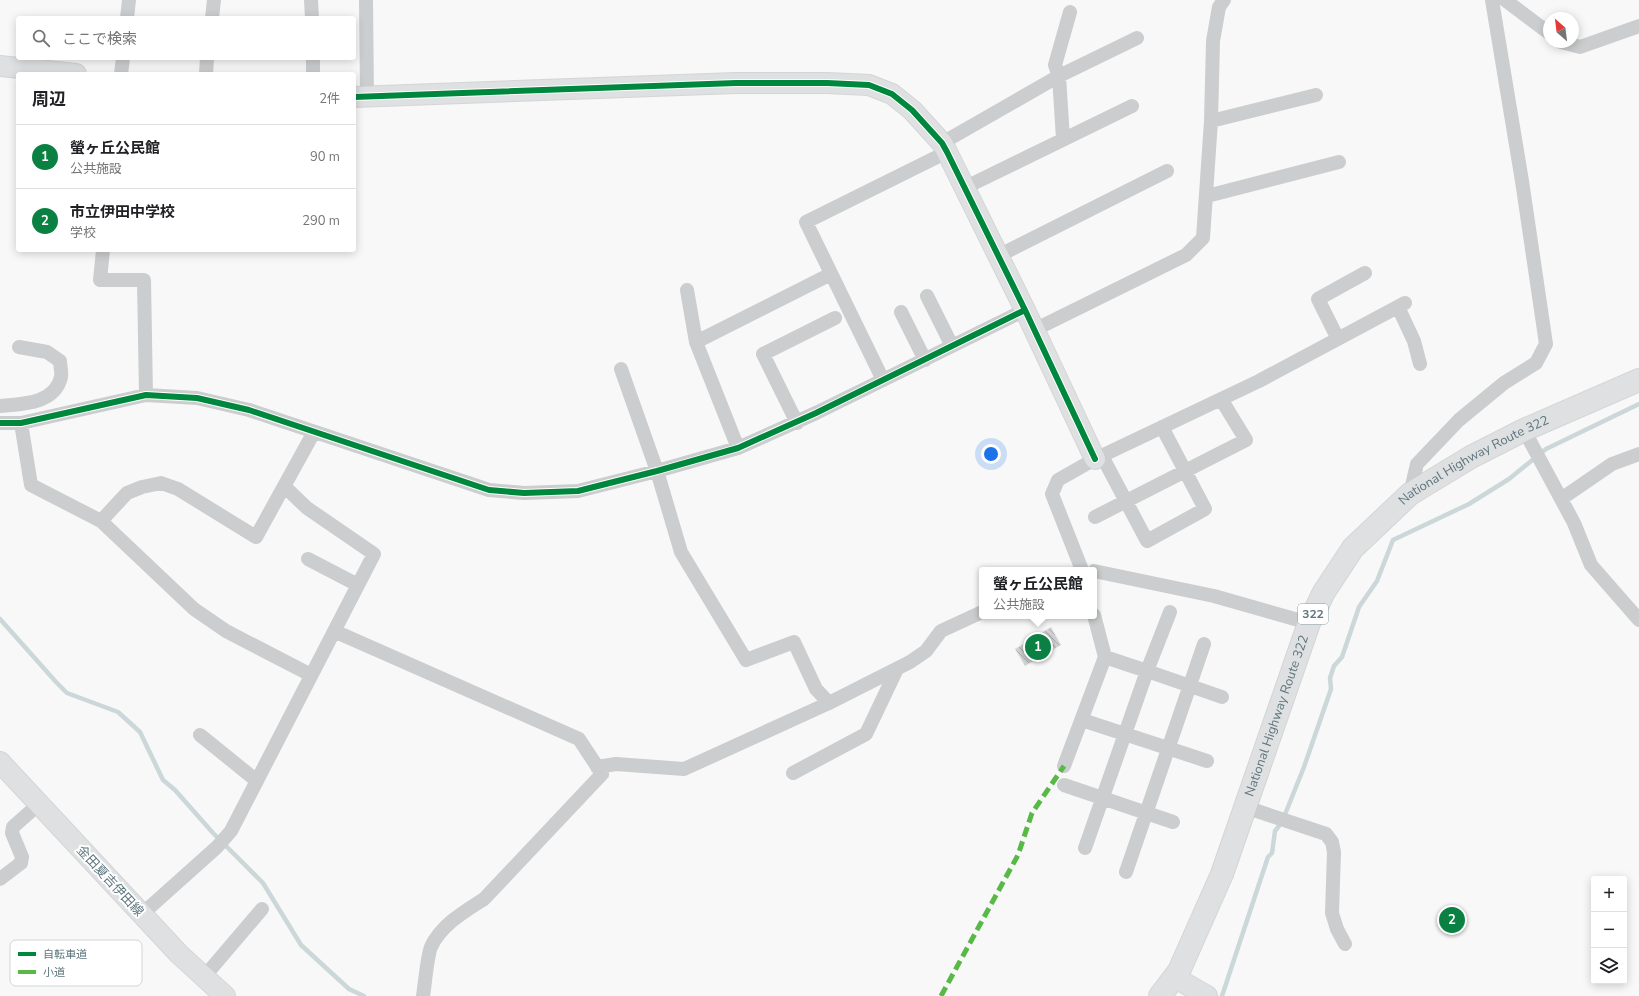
<!DOCTYPE html>
<html lang="ja">
<meta charset="utf-8">
<style>
:root{--surface:#fff;--page:#f2f2f2;--text:#202124;--muted:#757577;--line:#e0e0e0;--accent:#0b8043}
body{margin:0;font-family:"Nunito Sans","Noto Sans JP",sans-serif;background:var(--page);color:var(--text)}
.controls{position:absolute;right:12px;bottom:12px;display:grid;overflow:hidden;border-radius:4px;box-shadow:0 2px 10px #0003}
.controls button{width:36px;height:36px;display:grid;place-items:center;padding:0;border:0;border-bottom:1px solid var(--line);background:var(--surface);color:var(--text);font:20px sans-serif}
.compass{position:absolute;left:1543px;top:12px;width:36px;height:36px;border-radius:50%;background:var(--surface);box-shadow:0 2px 10px #0003;rotate:332deg}
.you{position:absolute;left:991px;top:454px;width:14px;height:14px;margin:-10px;border:3px solid #fff;border-radius:50%;background:#1a73e8;box-shadow:0 0 0 6px #1a73e833}
.badge{display:grid;place-items:center;width:26px;height:26px;border-radius:50%;background:var(--accent);color:#fff;font-size:13px;font-weight:700}
.pin{position:absolute;translate:-50% -50%;border:2px solid #fff;box-shadow:0 1px 4px #0006}
.popup{position:absolute;left:979px;top:567px;width:118px;height:52px;box-sizing:border-box;display:grid;place-content:center;border-radius:4px;background:var(--surface);filter:drop-shadow(0 1px 3px #0005);font-size:13px;white-space:nowrap;color:var(--muted)}
.popup b{font-size:15px;color:var(--text)}
.popup::after{content:'';position:absolute;left:50%;top:100%;margin-left:-8px;border:8px solid transparent;border-top-color:var(--surface)}
.list{margin:0;padding:0;list-style:none}
h2{display:flex;justify-content:space-between;align-items:center;height:52px;margin:0;padding:0 16px;font-size:17px}
h2 small{font-size:13px;font-weight:400;color:var(--muted)}
.list li{display:grid;grid-template-columns:26px 1fr auto;gap:12px;align-items:center;box-sizing:border-box;height:64px;padding:0 16px;border-top:1px solid var(--line)}
.list b{display:block;font-size:15px;white-space:nowrap}
.list p{margin:0;font-size:13px;white-space:nowrap;color:var(--muted)}
.list em{font-size:13px;font-style:normal;color:var(--muted)}
.icon{flex:none;width:22px;height:22px;fill:none;stroke:currentColor;stroke-width:2;stroke-linecap:round;stroke-linejoin:round}
.map{position:relative;flex:none;width:1639px;height:996px;overflow:hidden}
.search{position:absolute;background:var(--surface);box-shadow:0 2px 10px #0003;left:16px;top:16px;width:340px;height:44px;display:flex;align-items:center;gap:10px;box-sizing:border-box;padding:0 14px;border-radius:4px;color:var(--muted);font-size:15px}
.panel{position:absolute;background:var(--surface);box-shadow:0 2px 10px #0003;left:16px;top:72px;width:340px;height:180px;border-radius:4px}
.map>svg:first-child{display:block}
.lines{fill:none;stroke-linecap:round;stroke-linejoin:round}
.stream{stroke:#cbd7d8;stroke-width:4.5}
.building{fill:url(#building-back-hatch);stroke:#e8e8e8}
.secondary-casing{stroke:#d4d5d6;stroke-width:22}
.highway-casing{stroke:#d4d5d5;stroke-width:24}
.street{stroke:#cbcdce;stroke-width:14}
.secondary{stroke:#dfe0e1;stroke-width:20}
.highway{stroke:#dfe0e1;stroke-width:22}
.quiet{stroke:#58b947;stroke-width:5;stroke-dasharray:10 5;stroke-linecap:butt}
.cycleway-casing{stroke:#fff;stroke-width:8}
.cycleway{stroke:#00873e;stroke-width:6}
.labels{text-anchor:middle;dominant-baseline:central;stroke-width:4;stroke-linejoin:round;paint-order:stroke}
.shield{fill:#fff;stroke:#8e9fa5;stroke-width:1}
.shield-label{font-size:12px;font-weight:bold;fill:#5e767e}
.street-label{font-size:13px;fill:#5e767e;stroke:#fff}
.key{fill:#fff;stroke:#cfd6d8;stroke-width:1}
.key-label{font-size:11px;fill:#5e767e}
</style>
<div class="map">
<svg width="1639" height="996" viewBox="0 0 1639 996">
<defs>
<pattern id="building-back-hatch" width="6" height="6" patternUnits="userSpaceOnUse"><rect width="6" height="6" fill="#ced0d1"/><path d="M-1 5l2 2M0 0l6 6M5-1l2 2" fill="none" stroke="#aaadaf"/></pattern>
</defs>
<rect width="100%" height="100%" fill="#f8f8f8"/>
<g class="lines">
<path class="stream" d="M0,619l56,63 11,11 51,19 22,20 23,48 12,10 38,43 50,50 38,62 48,44 15,7
M1222,996l46,-139 4,-4 3,-22 7,-9 22,-55 27,-78 -1,-11 4,-12 8,-9 17,-50 18,-26 16,-41 76,-36 40,-25 37,-30 93,-45"/>
</g>
<path class="building" d="M1051,627l10,18 -36,21 -10,-17z"/>
<g class="lines">
<g class="secondary-casing">
<path id="secondary" d="M0,66l76,8
M354,97l382,-14h91l42,2 23,9 20,16 30,33 5,9 78,158 70,149
M0,762l179,192 46,42
M1174,977l33,19"/>
</g>
<g class="highway-casing">
<g id="highway">
<path id="s1" d="M1160,996l19,-25 43,-97 87,-251 15,-31 29,-44 57,-54 61,-37 53,-27 115,-50"/>
</g>
</g>
<path class="street" d="M311,0l1,18
M366,0l1,97
M1505,0l44,33
M127,18l2,-18
M212,18l2,-18
M1561,42l19,5 59,-21
M313,58v16
M121,74l2,-16
M206,74l1,-16
M1211,121l105,-26
M1063,139l-4,-63 -4,-11 15,-53
M942,143l117,-67 78,-38
M964,188l168,-82
M1207,196l132,-34
M103,250l-3,30h44l2,115
M998,256l169,-85
M687,290l9,52 42,106
M927,296l25,50
M1398,307l16,34 6,23
M901,312l24,48
M1034,330l152,-75 17,-17 8,-117 2,-80 6,-34 5,-7
M1338,339l-20,-40 47,-26
M696,342l135,-68
M621,369l36,102 24,81 65,108 48,-18 22,47 13,14
M883,380l-77,-158 141,-70
M0,406c22,-2 55,-2 61,-29 1,-5 -1,-11 -1,-16l-13,-9 -28,-5
M0,423h21l125,-28 51,3 52,12 240,80 35,3 54,-2 79,-20 81,-23 78,-35 209,-103
M21,423l10,62 70,36 26,-28 15,-6 19,-4 17,6 78,48 58,-105
M797,423l-34,-69 72,-36
M1524,430l50,93 17,42 48,55
M1102,456l45,85 58,-32 -43,-82
M1410,494l7,-30 42,-44 45,-37 32,-20 10,-19 -24,-163 -30,-181
M1561,499l51,-35 27,-10
M1095,517l151,-77 -25,-41
M101,521l93,88 32,22 85,44
M308,559l50,26
M1082,570l-30,-76 6,-14 37,-21 164,-78 146,-78
M1094,571l120,25 95,27
M1170,612l-23,59 75,26
M334,631l245,108 23,35 -118,125c-19,12 -43,26 -53,48 -4,10 -6,37 -8,49
M1082,720l125,41
M200,735l57,46
M1064,766l41,-109 -11,-42
M597,767l19,-3 68,5 145,-66 81,-41 16,-11 15,-20 41,-19
M793,773l73,-39 31,-65
M1064,785l109,37
M1245,807l81,27 6,8 2,10 -2,61 5,16 8,15
M1085,848l62,-177 -42,-14
M1126,872l78,-228
M0,879l21,-16 1,-6 -10,-24 1,-6 26,-23
M141,915l76,-68 14,-16 143,-277 -67,-46 -23,-22
M204,977l58,-68"/>
<use href="#secondary" class="secondary"/>
<use href="#highway" class="highway"/>
<path class="quiet" d="M941,996l77,-141 14,-42 32,-47"/>
<g class="cycleway-casing">
<path id="cycleway" d="M354,97l382,-14h91l42,2 23,9 20,16 30,33 5,9 78,158 70,149
M0,423h21l125,-28 51,3 52,12 240,80 35,3 54,-2 79,-20 81,-23 78,-35 209,-103"/>
</g>
<use href="#cycleway" class="cycleway"/>
</g>
<g class="labels">
<rect class="shield" x="1298" y="604" width="30" height="20" rx="3"/>
<g class="shield-label">
<text x="1313" y="614">322</text>
</g>
<g class="street-label">
<text stroke="none"><textPath href="#s1" startOffset="641">National Highway Route 322</textPath></text>
<text stroke="none"><textPath href="#s1" startOffset="305">National Highway Route 322</textPath></text>
<text transform="translate(110 881) rotate(47)">金田夏吉伊田線</text>
</g>
</g>
<rect x="10" y="940" width="132" height="46" rx="6" class="key"/>
<rect x="18" y="952" width="18" height="4" fill="#00873e"/>
<rect x="18" y="970" width="18" height="4" fill="#58b947"/>
<g class="key-label">
<text x="43" y="958">自転車道</text>
<text x="43" y="976">小道</text>
</g>
</svg>
<div class="controls">
<button>+</button>
<button>−</button>
<button><svg class="icon" aria-label="layers" viewBox="0 0 24 24"><path d="M12 4l9 5-9 5-9-5zM3 14l9 5 9-5"/></svg></button>
</div>
<svg class="compass" viewBox="-18 -18 36 36"><path d="M0-13l5 13h-10z" fill="#e53935"/><path d="M0 13l5-13h-10z" fill="#757577"/></svg>
<div class="you"></div>
<div class="pin badge" style="left:1038px;top:647px">1</div>
<div class="popup"><b>螢ヶ丘公民館</b>公共施設</div>
<div class="pin badge" style="left:1452px;top:920px">2</div>
<div class="search"><svg class="icon" aria-label="search" viewBox="0 0 24 24"><circle cx="10" cy="10" r="6"/><path d="M15 15l6 6"/></svg>ここで検索</div>
<section class="panel">
<h2>周辺<small>2件</small></h2>
<ul class="list">
<li><span class="badge">1</span><div><b>螢ヶ丘公民館</b><p>公共施設</p></div><em>90 m</em></li>
<li><span class="badge">2</span><div><b>市立伊田中学校</b><p>学校</p></div><em>290 m</em></li>
</ul>
</section>
</div>
